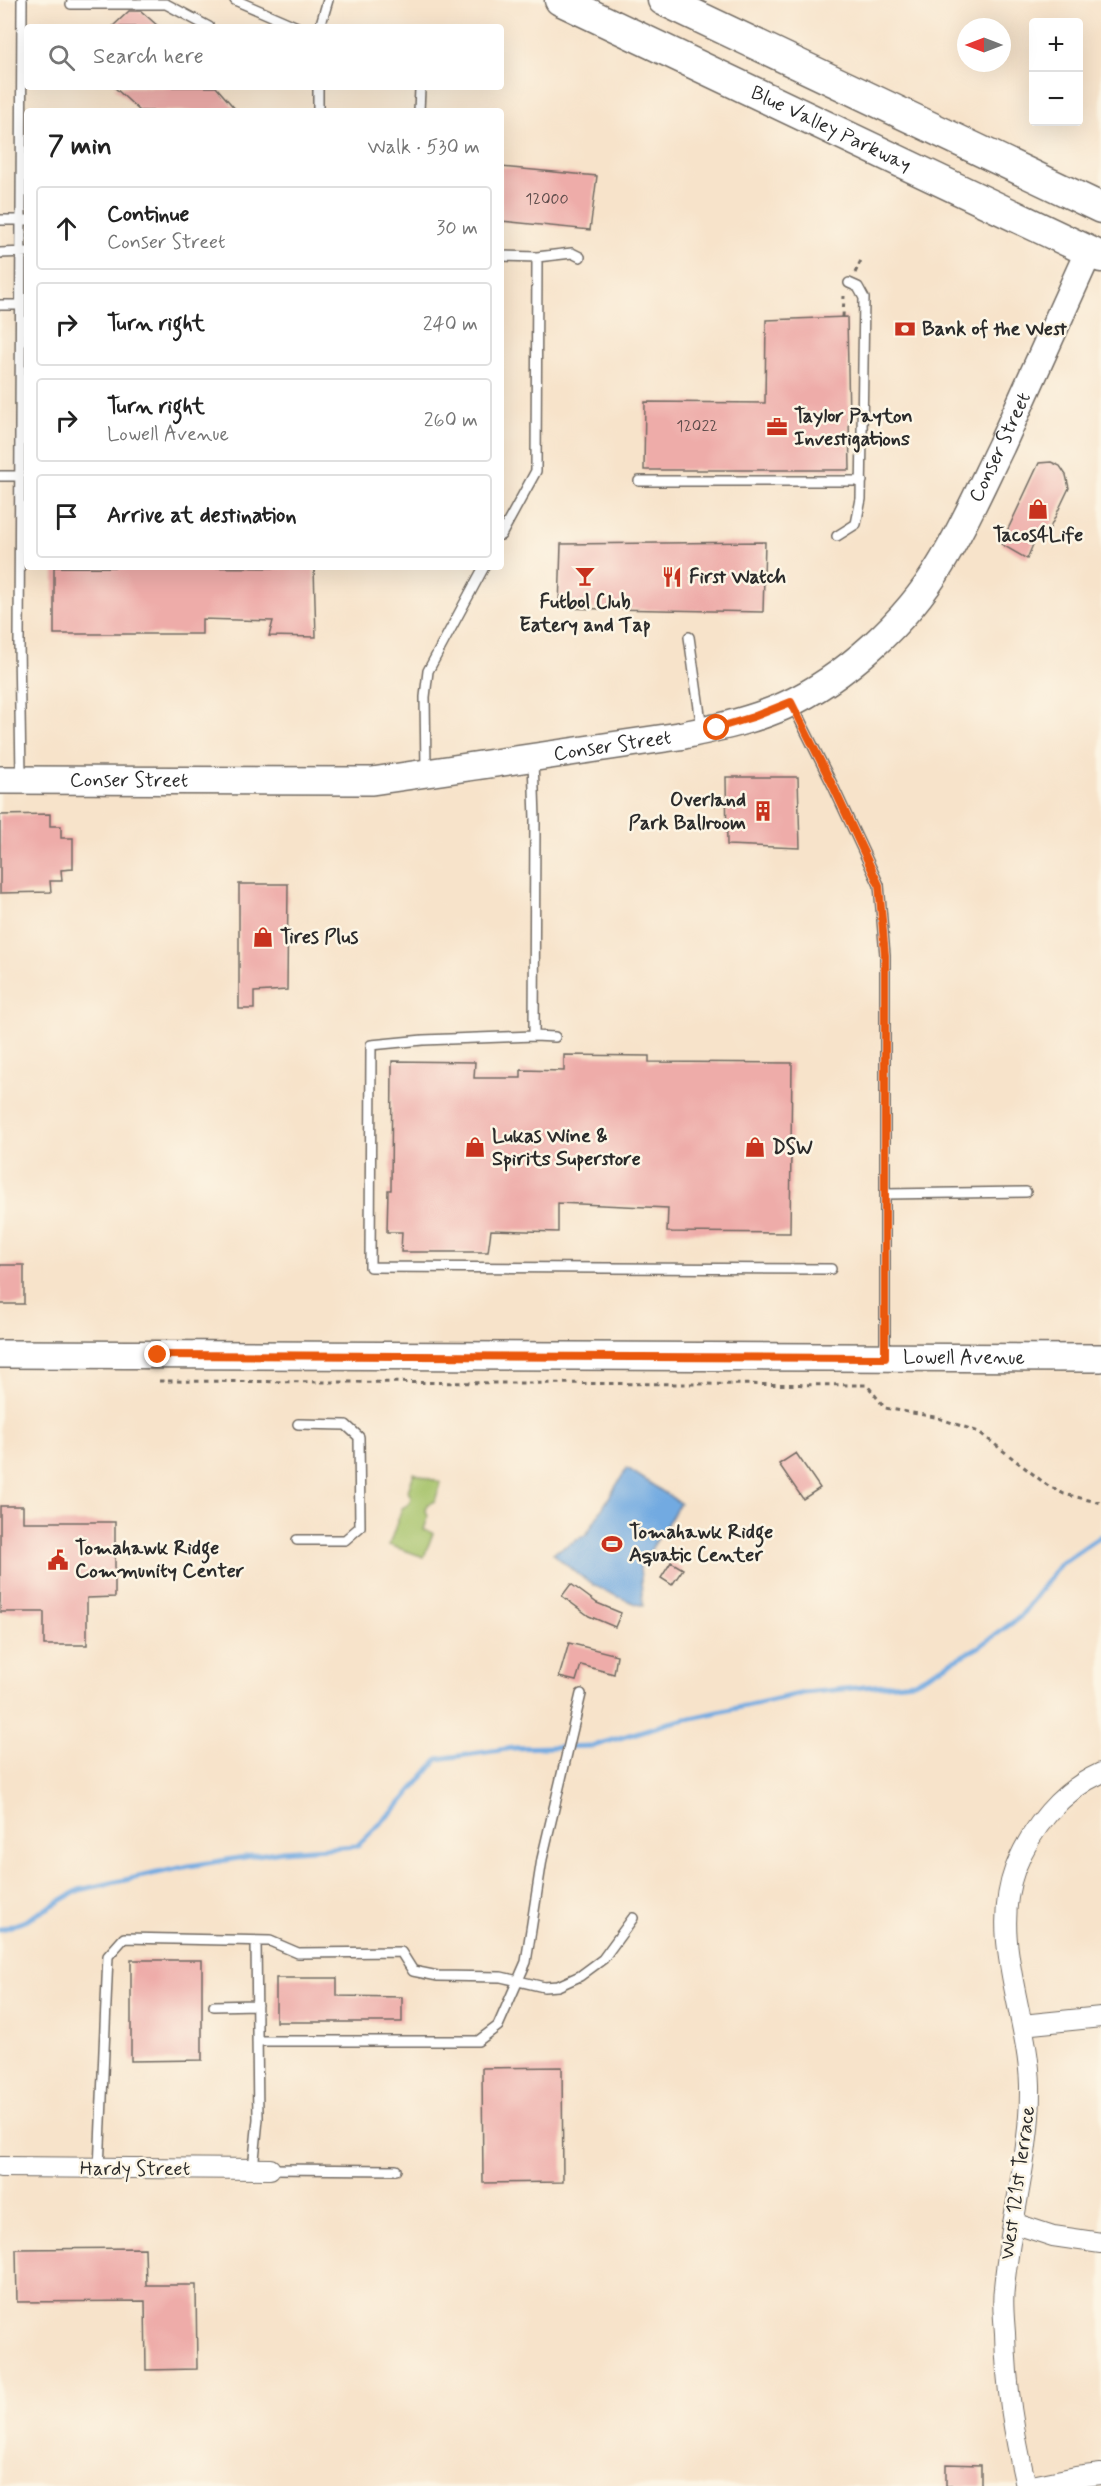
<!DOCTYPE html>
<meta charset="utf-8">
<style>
:root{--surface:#fff;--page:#f2f2f2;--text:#222;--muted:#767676;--line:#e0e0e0}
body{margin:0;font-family:Mynerve,sans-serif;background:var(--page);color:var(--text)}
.controls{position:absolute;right:18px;top:18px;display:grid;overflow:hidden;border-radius:6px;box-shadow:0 6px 24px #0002}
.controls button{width:54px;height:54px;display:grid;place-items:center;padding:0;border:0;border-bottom:2px solid var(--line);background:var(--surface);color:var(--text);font:30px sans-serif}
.compass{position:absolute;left:957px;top:18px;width:54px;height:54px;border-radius:50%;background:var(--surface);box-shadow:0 6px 24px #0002;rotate:270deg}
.stop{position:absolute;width:18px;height:18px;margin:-14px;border:4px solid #ea580c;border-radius:50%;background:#fff}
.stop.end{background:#ea580c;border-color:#fff;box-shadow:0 2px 6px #0008}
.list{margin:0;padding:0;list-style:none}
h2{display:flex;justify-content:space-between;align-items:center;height:78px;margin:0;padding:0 24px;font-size:26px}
h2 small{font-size:20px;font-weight:400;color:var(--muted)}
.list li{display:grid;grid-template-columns:39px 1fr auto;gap:18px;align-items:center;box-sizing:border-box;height:84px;margin:0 12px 12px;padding:0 12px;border:2px solid var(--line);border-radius:6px}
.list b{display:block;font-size:22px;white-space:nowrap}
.list p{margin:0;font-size:20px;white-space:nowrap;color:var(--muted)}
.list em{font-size:20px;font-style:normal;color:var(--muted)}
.icon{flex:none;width:33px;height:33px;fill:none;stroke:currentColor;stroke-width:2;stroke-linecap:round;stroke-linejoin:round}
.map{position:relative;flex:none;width:1101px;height:2486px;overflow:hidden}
.search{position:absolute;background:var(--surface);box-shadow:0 6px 24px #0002;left:24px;top:24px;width:480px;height:66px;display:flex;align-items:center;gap:15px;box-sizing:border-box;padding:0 21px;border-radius:6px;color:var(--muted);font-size:22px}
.panel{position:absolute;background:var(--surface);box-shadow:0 6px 24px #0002;left:24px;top:108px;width:480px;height:462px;border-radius:6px}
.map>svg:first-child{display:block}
.green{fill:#a5c269;stroke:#68764a;stroke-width:1.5}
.water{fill:#72aae1;stroke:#4e6a86;stroke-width:1.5}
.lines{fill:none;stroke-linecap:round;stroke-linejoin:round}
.stream{stroke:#72aae1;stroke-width:5}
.building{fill:#eeaca9}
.lane-casing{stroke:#726b63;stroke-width:12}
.street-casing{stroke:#726b63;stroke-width:22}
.secondary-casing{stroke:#726b63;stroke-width:30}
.primary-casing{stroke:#726b63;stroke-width:33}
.path{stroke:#726b63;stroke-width:3;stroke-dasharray:4.5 4.5;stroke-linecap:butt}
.lane{stroke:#fff;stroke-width:9}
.street{stroke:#fff;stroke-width:20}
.secondary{stroke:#fff;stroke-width:27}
.primary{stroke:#fff;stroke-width:30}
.route{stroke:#ea580c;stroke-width:8}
.labels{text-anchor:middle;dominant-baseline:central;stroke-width:5;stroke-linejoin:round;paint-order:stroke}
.number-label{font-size:16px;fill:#5c4b4a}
.street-label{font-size:20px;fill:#2b2b2b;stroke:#fcf5e5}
.poi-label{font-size:20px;font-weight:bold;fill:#2b2b2b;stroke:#fcf5e5;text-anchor:start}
</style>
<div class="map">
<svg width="1101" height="2486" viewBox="0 0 1101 2486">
<rect width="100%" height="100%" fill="#fcf5e5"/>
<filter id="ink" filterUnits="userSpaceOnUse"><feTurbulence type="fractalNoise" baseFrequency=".0167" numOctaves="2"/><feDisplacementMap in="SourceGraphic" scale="12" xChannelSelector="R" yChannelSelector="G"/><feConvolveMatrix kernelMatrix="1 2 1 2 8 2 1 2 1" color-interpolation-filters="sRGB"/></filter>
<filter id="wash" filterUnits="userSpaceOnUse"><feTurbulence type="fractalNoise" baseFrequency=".008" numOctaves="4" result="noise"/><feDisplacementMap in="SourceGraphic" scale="24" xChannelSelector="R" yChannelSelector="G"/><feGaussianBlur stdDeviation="1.35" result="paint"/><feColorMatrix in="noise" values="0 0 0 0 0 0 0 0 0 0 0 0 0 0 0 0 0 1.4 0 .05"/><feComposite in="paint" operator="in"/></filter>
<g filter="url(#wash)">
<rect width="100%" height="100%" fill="#f7e3ca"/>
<path class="green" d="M414,1473l27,10 -6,18 -7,3 -2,6 2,7 -4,13 9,3 -9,24 -35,-12 13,-37 7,-4 2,-6 -3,-7z"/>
<path class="water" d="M627,1468l53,35 -40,64 3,39c-39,-13 -61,-25 -90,-53l33,-18z"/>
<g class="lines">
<path class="stream" d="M0,1930l25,-9 54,-31 110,-24 93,-15 75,-5 46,-45 35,-42 75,-11 80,-2 76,-23 135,-30 110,-11 65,-35 41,-30 40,-53 41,-28"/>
</g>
<g id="blocks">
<path class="building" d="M129,11h12l18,16h-47z
M114,87h102l21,24h-97z
M501,167l96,9 -7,54 -89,-9z
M847,317l3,153h-206l1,-68 120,1 1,-83z
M1051,462l9,4 6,9 3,13 -21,44 -9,-2 -12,29 -26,-15 38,-81z
M765,542l-2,70 -204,-4 2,-64z
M54,567l260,1 2,69 -47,-1 4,-15 -71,-2v15h-148z
M726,777h72l2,71 -73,-3z
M50,814v12h11v12h12v31l-12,1 1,11h-12l1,11 -51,1v-78z
M239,884h49l-1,106 -33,2v17h-15z
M564,1055l85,1v6l143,1 -2,170 -123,-1 1,-24 -110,-5v29l-67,-2 -3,22h-87l1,-20h-15l1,-42h3l1,-129 83,1 -1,16h47v-8l43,1z
M0,1265h24v39h-24z
M796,1453l24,35 -17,11 -24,-35z
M0,1506h23v16h92v75l-28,1v47h-43v-33h-44z
M671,1562l12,7 -11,16 -11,-7z
M571,1584l26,19 24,10 -6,14 -26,-11 -27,-20z
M569,1643l48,12 -3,19 -33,-9 -5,16 -17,-4z
M131,1960h71v100l-71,1z
M276,1978h61v18l65,1v25h-126z
M562,2067l1,115 -80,1 -1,-115z
M145,2248l1,37h50l1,84 -51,1 -1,-69 -128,1 -1,-53z
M946,2464l35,1v21h-35z"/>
</g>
</g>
<g filter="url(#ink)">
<use href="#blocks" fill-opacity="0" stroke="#726b63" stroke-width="1.5"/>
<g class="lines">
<g class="lane-casing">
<path id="lane" d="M235,0l62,27
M71,4h95l43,23
M320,27l8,-27
M318,87v24
M419,111l1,-22
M0,220h27
M0,253l27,-1
M501,256l36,1 -1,214 -35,64
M537,257l35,-4 8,4
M0,305h20
M0,476h19
M639,481h223
M837,536l19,-12 5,-25 3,-201 -6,-11 -9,-4
M689,637l13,92
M792,704l41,82 46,99 6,70v399
M533,760l2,59 -1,217 21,1
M426,769l-1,-72 3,-26 56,-104
M21,777l-2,-133 3,-644
M534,1036l-111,4 -52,5 -1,222 461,2
M885,1194l141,-2
M297,1540h48l15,-13 -1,-90 -13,-12 -48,-1
M214,2006l43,-1
M257,2041h221l20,-15 28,-64 16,-103 39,-165
M99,2169l9,-213 16,-18 146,3 28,12 103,-1 12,19 25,5 63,1 43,10 14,-1 22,-10 23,-17 30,-41
M253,2169l5,-50 -2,-178
M270,2169l126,1"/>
</g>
<g class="street-casing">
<path id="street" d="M1022,2025l79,-8
M0,2167l270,2
M1013,2223l40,13 48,7
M1026,2486c-12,-53 -20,-98 -21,-153 -1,-15 -3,-30 -1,-45 6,-68 27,-135 26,-203 -2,-71 -41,-146 -15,-216 16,-41 46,-78 86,-96
M1032,2486l44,-9 25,-3"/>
</g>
<g class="secondary-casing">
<g id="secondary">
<path id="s1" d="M0,780l372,1 307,-45c36,-8 72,-15 105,-30 61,-28 123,-85 157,-142 23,-38 41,-79 60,-118 30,-65 59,-130 88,-195"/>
<path id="s2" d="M0,1354l1101,4"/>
</g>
</g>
<g class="primary-casing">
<g id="primary">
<path id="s3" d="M560,0l541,257"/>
<path d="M663,0l438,208"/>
</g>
</g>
<path class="path" d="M855,273l7,-15
M843,317l1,-21
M159,1381l708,4 18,23 50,9 44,15 68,53 17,9 37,9"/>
<use href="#lane" class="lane"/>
<use href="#street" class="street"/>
<use href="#secondary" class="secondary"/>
<use href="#primary" class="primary"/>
</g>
</g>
<g class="lines" filter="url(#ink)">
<path class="route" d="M158,1355l727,3v-403l-6,-70 -46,-99 -42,-84 -38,15 -36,11"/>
</g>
<defs>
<g id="bank-bare" transform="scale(1.62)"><path d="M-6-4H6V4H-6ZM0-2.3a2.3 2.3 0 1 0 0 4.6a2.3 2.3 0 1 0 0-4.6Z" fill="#c8321e" stroke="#fcf5e5" stroke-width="2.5" paint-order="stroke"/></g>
<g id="office-bare" transform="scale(1.62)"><path d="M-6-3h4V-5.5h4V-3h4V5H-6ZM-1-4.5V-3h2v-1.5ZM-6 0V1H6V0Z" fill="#c8321e" stroke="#fcf5e5" stroke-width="2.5" paint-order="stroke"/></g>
<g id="shop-bare" transform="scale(1.62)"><path d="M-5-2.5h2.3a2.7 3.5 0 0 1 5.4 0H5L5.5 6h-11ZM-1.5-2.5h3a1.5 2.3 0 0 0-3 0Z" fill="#c8321e" stroke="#fcf5e5" stroke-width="2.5" paint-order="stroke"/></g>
<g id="bar-bare" transform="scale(1.62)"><path d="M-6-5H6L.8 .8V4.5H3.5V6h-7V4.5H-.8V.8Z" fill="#c8321e" stroke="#fcf5e5" stroke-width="2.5" paint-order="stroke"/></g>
<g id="restaurant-bare" transform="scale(1.62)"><path d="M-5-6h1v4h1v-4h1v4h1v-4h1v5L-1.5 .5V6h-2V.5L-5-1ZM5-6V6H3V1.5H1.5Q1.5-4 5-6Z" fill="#c8321e" stroke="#fcf5e5" stroke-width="2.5" paint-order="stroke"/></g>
<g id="building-bare" transform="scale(1.62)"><path d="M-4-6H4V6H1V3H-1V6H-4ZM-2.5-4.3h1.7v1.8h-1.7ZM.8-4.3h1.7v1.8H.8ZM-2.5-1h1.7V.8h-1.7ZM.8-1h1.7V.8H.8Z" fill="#c8321e" stroke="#fcf5e5" stroke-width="2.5" paint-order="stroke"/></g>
<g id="stadium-bare" transform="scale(1.62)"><path d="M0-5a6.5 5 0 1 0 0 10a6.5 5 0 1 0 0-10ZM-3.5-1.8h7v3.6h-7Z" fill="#c8321e" stroke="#fcf5e5" stroke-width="2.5" paint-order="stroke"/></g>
<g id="civic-bare" transform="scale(1.62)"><path d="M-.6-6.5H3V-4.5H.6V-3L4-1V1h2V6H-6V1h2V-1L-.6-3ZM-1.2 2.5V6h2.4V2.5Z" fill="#c8321e" stroke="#fcf5e5" stroke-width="2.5" paint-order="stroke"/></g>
</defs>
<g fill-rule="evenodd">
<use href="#bank-bare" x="905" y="329"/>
<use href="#office-bare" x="777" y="427"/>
<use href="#shop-bare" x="1038" y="509"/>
<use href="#bar-bare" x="585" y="576"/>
<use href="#restaurant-bare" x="672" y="577"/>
<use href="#building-bare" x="763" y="811"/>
<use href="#shop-bare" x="263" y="937"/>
<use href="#shop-bare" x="475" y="1147"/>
<use href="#shop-bare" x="755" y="1147"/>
<use href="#stadium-bare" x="612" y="1544"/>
<use href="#civic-bare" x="58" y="1560"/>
</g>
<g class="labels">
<g class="number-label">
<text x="547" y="199">12000</text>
<text x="697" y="426">12022</text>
</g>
<g class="street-label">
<text stroke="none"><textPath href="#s3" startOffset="300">Blue Valley Parkway</textPath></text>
<text stroke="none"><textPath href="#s1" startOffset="1137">Conser Street</textPath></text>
<text stroke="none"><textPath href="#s1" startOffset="615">Conser Street</textPath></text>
<text stroke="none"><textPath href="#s1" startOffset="129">Conser Street</textPath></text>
<text stroke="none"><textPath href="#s2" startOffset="964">Lowell Avenue</textPath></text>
<text x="135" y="2169">Hardy Street</text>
<text transform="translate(1018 2183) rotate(-82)">West 121st Terrace</text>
</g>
<g class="poi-label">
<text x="922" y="329">Bank of the West</text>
<text x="794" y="416">Taylor Payton<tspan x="794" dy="23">Investigations</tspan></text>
<text x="1038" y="535" text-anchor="middle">Tacos4Life</text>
<text x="689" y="577">First Watch</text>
<text x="585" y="602" text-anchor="middle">Futbol Club<tspan x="585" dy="23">Eatery and Tap</tspan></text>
<text x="746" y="800" text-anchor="end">Overland<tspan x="746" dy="23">Park Ballroom</tspan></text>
<text x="280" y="937">Tires Plus</text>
<text x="492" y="1136">Lukas Wine &amp;<tspan x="492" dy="23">Spirits Superstore</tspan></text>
<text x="772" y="1147">DSW</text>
<text x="629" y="1532">Tomahawk Ridge<tspan x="629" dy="23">Aquatic Center</tspan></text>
<text x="75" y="1548">Tomahawk Ridge<tspan x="75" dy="23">Community Center</tspan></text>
</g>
</g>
</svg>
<div class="controls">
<button>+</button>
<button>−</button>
</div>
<svg class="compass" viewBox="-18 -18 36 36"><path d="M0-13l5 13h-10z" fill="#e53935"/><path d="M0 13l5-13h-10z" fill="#767676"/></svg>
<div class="stop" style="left:717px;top:728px"></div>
<div class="stop end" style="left:158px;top:1355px"></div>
<div class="search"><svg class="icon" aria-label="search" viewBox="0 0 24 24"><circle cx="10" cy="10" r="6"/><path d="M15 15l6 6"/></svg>Search here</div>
<section class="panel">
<h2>7 min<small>Walk · 530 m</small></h2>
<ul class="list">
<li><svg class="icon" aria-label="ahead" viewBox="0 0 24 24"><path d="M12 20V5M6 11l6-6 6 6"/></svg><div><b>Continue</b><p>Conser Street</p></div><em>30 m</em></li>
<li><svg class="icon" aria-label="right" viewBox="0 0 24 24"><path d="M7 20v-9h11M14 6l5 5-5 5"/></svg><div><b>Turn right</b></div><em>240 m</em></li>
<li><svg class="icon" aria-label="right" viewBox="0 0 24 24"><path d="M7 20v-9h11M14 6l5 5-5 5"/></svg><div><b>Turn right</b><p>Lowell Avenue</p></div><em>260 m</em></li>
<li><svg class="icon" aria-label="arrive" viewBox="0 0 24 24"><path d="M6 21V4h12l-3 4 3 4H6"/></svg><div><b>Arrive at destination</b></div></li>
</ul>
</section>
</div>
